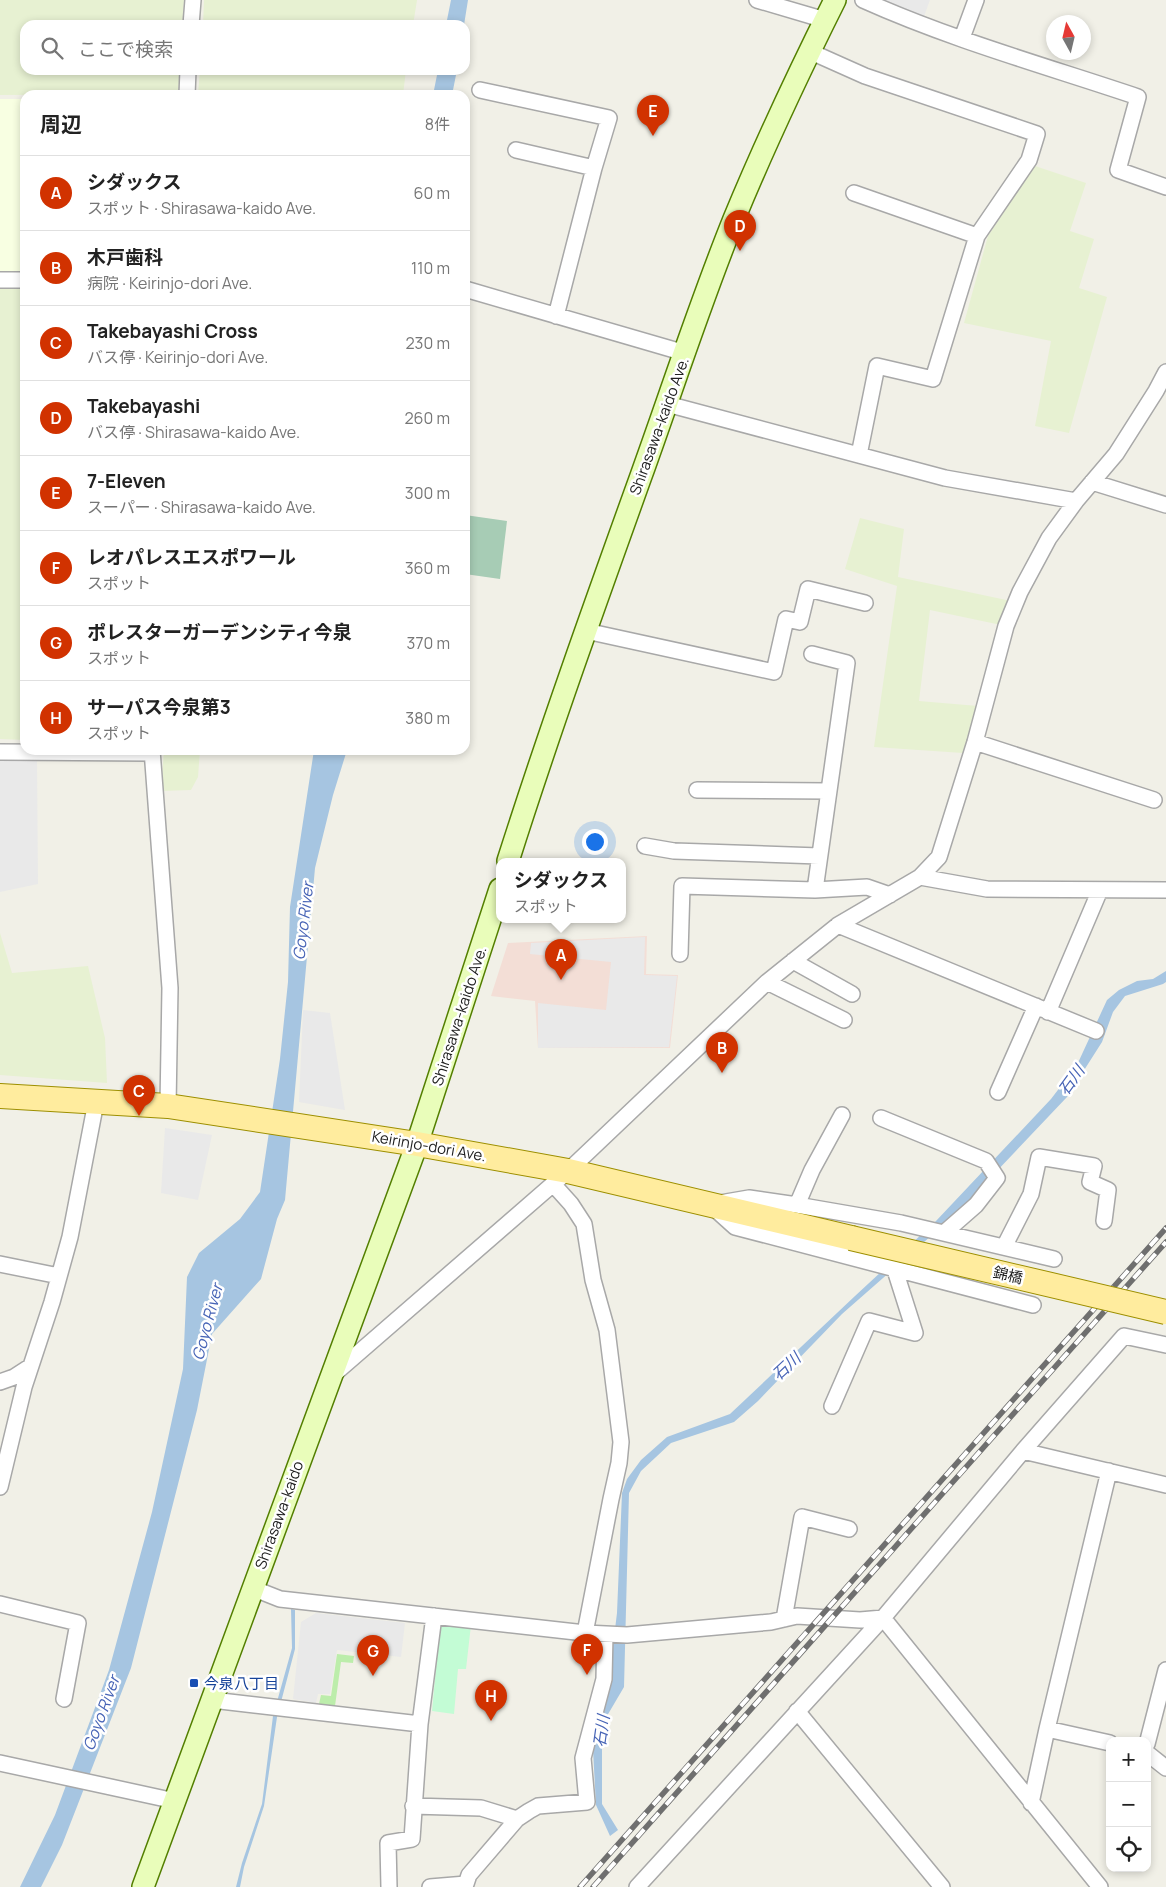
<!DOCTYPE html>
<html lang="ja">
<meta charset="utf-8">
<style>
:root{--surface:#fff;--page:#f2f2f2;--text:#222;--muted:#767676;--line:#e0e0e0;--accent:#d13200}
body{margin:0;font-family:Manrope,"Noto Sans JP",sans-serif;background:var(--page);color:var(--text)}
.controls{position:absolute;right:15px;bottom:15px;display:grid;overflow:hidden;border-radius:10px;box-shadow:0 2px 8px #0003}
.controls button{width:45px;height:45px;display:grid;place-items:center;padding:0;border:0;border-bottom:1px solid var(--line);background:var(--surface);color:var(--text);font:25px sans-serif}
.compass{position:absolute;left:1046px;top:15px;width:45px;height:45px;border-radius:50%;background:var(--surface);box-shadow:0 2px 8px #0003;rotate:352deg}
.you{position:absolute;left:594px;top:841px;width:18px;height:18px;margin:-12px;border:4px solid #fff;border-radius:50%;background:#1a73e8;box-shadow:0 0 0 8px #1a73e833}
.badge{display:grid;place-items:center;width:32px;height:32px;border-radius:50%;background:var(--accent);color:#fff;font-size:16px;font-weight:700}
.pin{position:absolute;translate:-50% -41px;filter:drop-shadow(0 1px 2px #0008)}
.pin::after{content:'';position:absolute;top:26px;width:18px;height:15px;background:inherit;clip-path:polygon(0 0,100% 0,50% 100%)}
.popup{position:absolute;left:496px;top:858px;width:130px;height:65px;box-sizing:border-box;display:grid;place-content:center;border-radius:10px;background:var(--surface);filter:drop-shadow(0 1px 4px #0005);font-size:16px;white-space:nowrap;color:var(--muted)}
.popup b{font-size:19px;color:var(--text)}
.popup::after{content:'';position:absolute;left:50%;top:100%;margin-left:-10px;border:10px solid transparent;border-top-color:var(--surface)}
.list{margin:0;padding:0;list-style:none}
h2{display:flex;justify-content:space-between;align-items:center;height:65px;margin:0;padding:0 20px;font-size:21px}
h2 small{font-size:16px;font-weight:400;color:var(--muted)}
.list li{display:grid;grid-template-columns:32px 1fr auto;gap:15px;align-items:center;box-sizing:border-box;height:75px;padding:0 20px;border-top:1px solid var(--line)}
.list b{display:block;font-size:19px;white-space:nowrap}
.list p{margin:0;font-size:16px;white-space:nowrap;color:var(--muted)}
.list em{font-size:16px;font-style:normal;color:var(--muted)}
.icon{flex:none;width:28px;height:28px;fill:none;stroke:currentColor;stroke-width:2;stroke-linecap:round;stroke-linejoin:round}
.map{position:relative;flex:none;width:1166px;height:1887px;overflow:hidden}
.search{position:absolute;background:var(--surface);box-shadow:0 2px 8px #0003;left:20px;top:20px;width:450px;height:55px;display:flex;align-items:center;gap:12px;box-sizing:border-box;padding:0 18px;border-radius:15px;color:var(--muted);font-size:19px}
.panel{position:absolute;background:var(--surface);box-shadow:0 2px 8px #0003;left:20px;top:90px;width:450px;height:665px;border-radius:15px}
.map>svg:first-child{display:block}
.commercial{fill:#f3ded6}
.education{fill:#f8ffe2}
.farmland{fill:#e7f1d2}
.grass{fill:#bcedab}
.cemetery{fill:#a7ccb5}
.park{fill:#c3fcd5}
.parking{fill:#e9e9e9}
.water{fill:#a6c5e1}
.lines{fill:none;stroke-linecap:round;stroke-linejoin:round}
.street-casing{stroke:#a8a8a8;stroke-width:18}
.secondary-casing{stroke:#537f00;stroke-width:24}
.primary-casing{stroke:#9d8f00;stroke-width:26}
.street{stroke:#fff;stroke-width:15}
.secondary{stroke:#e9fdba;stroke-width:21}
.primary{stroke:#ffec9e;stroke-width:24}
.rail-casing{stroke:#6f6f6f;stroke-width:5.5}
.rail{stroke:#fff;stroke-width:4;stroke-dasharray:11;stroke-linecap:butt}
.primary-bridge-casing{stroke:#9d8f00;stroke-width:26;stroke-linecap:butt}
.primary-bridge{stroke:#ffec9e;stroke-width:24}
.transit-dot{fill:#1a4fb4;stroke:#fff;stroke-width:2}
.labels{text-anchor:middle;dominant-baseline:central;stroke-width:5;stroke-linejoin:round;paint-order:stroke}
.street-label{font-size:15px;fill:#212121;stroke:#fff}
.transit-label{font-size:15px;fill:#164399;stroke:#fff;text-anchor:start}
.water-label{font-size:16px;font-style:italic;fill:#4764b6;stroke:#fff}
</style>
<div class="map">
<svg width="1166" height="1887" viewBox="0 0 1166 1887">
<rect width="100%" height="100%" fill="#f1f0e7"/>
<path class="commercial" d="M647,936l-1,38 32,1 -8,73h-132l-3,-47 -44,-5 17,-53z"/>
<path class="education" d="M0,99h25v174l-25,1z"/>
<path class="farmland" d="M0,0h184l-2,25h-157v45h155l-2,24 -178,1z
M204,0h213l-4,25h-210z
M200,70h206l-3,25h-205z
M1035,166l51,17 -16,48 24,8 -15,49 28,9 -38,136 -34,-7 16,-85 -87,-18 24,-87z
M0,289h25v451l-25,-1z
M860,518l44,11 -6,48 113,24 -10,24 -71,-15 -11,91 59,5 -15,47 -89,-6 23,-161 -52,-17z
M164,750h36l-2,27 -7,13 -30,1z
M0,933l12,40 76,-7 17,72 2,45 -107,-8z"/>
<path class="grass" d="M337,1654l17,2 -1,7 -12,-1 -6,44 -16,-2 2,-9 10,1z"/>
<path class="cemetery" d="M465,515l42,6 -7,58 -35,-5z"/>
<path class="park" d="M445,1621l26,4 -5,44h-8l-4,45 -22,-3 8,-86z"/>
<path class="parking" d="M881,0h49l-7,19z
M0,761h37l1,123 -38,8z
M645,937l-1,38 33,1 -8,71 -131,1v-45l68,7 5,-48 -81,-8 1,-11z
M303,1010l27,3 15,97 -46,-8z
M165,1128l47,7 -14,65 -37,-7z
M316,1613l89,10 -4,34 -64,-7 -7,44h-12l-2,9 -23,-4 8,-77z"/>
<path class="water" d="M451,0h17l-4,25h-18z
M438,70h19l-5,25h-19z
M314,750h33l-14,45 -18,73 -30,332 -8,19 -16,60 -49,55 -15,76 -66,258 -69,177 -21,42h-21l35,-72 54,-145 43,-158 31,-143 4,-92 12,-24 41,-34 20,-27 20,-133 8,-77 2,-75z
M1166,971v11l-3,2 -38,12 -12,16 -11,30 -35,55 -111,117 -114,100 -84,87 -24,21 -63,21 -30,28 -12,22 -5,194 -20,34 -2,17v66l16,26 -8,6 -14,-31 -3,-55 15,-64 9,-73 5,-120 5,-14 14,-19 26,-23 63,-23 125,-118 81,-75 115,-122 26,-34 30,-65 12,-10 18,-9 16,-2z
M291,1609l4,1v39l-18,68 -13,89 -20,61 -4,20h-4l6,-24 20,-59 11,-88 19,-68z"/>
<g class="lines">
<g class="street-casing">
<path id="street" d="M757,0l68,20
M863,0c89,40 183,66 275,97l-20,73 48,17
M191,25l2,-25
M962,38l14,-38
M809,51l56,25 172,58 -8,26 -52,76 -44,143 -56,-13 -18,89
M480,90l129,28 -15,50
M187,95l1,-25
M516,150l78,18 -38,148
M854,193l123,43
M0,280h25
M465,289l220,64
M667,404l278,74 131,23
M1092,482l74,23
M586,631l188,41 12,-53 14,3 8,-33 57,14
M812,654l35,9 -32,227
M975,742l179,58
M152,750l18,238 -2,118
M0,752l152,1
M697,790l131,1
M645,846l29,5 145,5
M920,877l67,12 179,1
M838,925l258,106
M680,954l2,-68 133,4 52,-3 23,8
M793,961l59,33
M767,982l77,38
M1048,1012l52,-122
M998,1092l38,-86
M881,1118l105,43 11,17 -21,27 -32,28
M553,1184l18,20 13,20 9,56 14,50 14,112 -2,21 -8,36 -26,134
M720,1203l29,-5 48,7 104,18 153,36
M797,1205l15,-35 30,-55
M715,1209l20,18 298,78
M1004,1247l27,-53 8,-37 55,9 -4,16 18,8 -4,31
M0,1264l59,12
M333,1375l235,-204 199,-189 71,-57 82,-48 19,-20 36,-115 31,-116 14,-34 29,-54 27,-37 40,-47 40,-63 10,-19
M0,1382l14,-5 17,-11
M832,1406l37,-85 46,12 -20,-63
M1023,1451l101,-115 42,9
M0,1487l24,-100 28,-85 18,-65 26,-135
M252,1588l28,11 305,34 42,2 144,-13 26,-6 63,4 23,-2 217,269
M0,1604l78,19 -14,76
M784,1619l18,-102 47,12
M212,1700l208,24
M797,1711l145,176
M1047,1729l62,-258
M1147,1744l19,-74
M1147,1753l19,15
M0,1763l175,38
M1031,1803l16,-74 63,14
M413,1806l68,2 36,11
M389,1887l-1,-44 24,-4 8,-115 14,-108
M430,1887l36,-3 3,-9 48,-56 12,-8 9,-5 49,-4 -4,-44 21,-79 1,-45
M637,1887l246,-269 140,-167 143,34"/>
</g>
<g class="secondary-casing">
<path id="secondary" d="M508,861c41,-129 87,-257 133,-385 31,-86 59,-173 93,-257 31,-75 65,-147 101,-219
M143,1887l274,-743 83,-255"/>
</g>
<g class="primary-casing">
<path id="primary" d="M0,1096l168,10 249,38 151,27 283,67"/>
</g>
<use href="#street" class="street"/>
<use href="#secondary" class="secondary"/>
<use href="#primary" class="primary"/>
<g class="rail-casing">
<path id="rail" d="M580,1887l586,-659
M593,1887l573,-645"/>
</g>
<use href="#rail" class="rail"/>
<g class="primary-bridge-casing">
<path id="primary-bridge" d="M851,1238l315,74"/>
</g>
<use href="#primary-bridge" class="primary-bridge"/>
</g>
<rect class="transit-dot" x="189" y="1678" width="10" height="10" rx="2.5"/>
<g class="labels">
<g class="street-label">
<text transform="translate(659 426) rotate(-70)">Shirasawa-kaido Ave.</text>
<text transform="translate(459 1016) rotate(-72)">Shirasawa-kaido Ave.</text>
<text transform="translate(429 1146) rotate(10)">Keirinjo-dori Ave.</text>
<text transform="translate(1008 1275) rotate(13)">錦橋</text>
<text transform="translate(279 1515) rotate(-70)">Shirasawa-kaido</text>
</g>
<g class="transit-label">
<text x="204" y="1683">今泉八丁目</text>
</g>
<g class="water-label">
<text transform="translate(303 921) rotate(-83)">Goyo River</text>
<text transform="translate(1071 1080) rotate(-54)">石川</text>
<text transform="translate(207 1322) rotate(-75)">Goyo River</text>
<text transform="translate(786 1366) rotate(-43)">石川</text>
<text transform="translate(101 1713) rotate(-70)">Goyo River</text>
<text transform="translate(601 1731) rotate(-82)">石川</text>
</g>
</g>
</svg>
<div class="controls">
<button>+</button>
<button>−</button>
<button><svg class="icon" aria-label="locate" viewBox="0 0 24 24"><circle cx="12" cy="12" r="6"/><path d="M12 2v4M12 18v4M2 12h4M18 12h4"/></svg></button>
</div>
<svg class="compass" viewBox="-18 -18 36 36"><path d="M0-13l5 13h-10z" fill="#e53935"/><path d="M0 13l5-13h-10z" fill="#767676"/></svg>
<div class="you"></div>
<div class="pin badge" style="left:561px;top:980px">A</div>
<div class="popup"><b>シダックス</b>スポット</div>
<div class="pin badge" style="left:722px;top:1073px">B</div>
<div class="pin badge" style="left:139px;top:1116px">C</div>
<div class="pin badge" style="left:740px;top:251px">D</div>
<div class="pin badge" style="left:653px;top:136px">E</div>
<div class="pin badge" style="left:587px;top:1675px">F</div>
<div class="pin badge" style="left:373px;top:1676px">G</div>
<div class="pin badge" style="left:491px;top:1721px">H</div>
<div class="search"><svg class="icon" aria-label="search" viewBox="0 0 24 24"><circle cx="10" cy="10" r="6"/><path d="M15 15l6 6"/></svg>ここで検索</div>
<section class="panel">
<h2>周辺<small>8件</small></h2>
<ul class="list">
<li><span class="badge">A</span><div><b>シダックス</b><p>スポット · Shirasawa-kaido Ave.</p></div><em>60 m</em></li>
<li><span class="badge">B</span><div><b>木戸歯科</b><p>病院 · Keirinjo-dori Ave.</p></div><em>110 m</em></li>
<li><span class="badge">C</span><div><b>Takebayashi Cross</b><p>バス停 · Keirinjo-dori Ave.</p></div><em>230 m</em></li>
<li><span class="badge">D</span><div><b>Takebayashi</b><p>バス停 · Shirasawa-kaido Ave.</p></div><em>260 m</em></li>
<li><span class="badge">E</span><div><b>7-Eleven</b><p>スーパー · Shirasawa-kaido Ave.</p></div><em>300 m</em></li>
<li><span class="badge">F</span><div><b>レオパレスエスポワール</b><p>スポット</p></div><em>360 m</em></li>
<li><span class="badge">G</span><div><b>ポレスターガーデンシティ今泉</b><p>スポット</p></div><em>370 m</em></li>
<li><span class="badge">H</span><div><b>サーパス今泉第3</b><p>スポット</p></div><em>380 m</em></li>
</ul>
</section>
</div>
